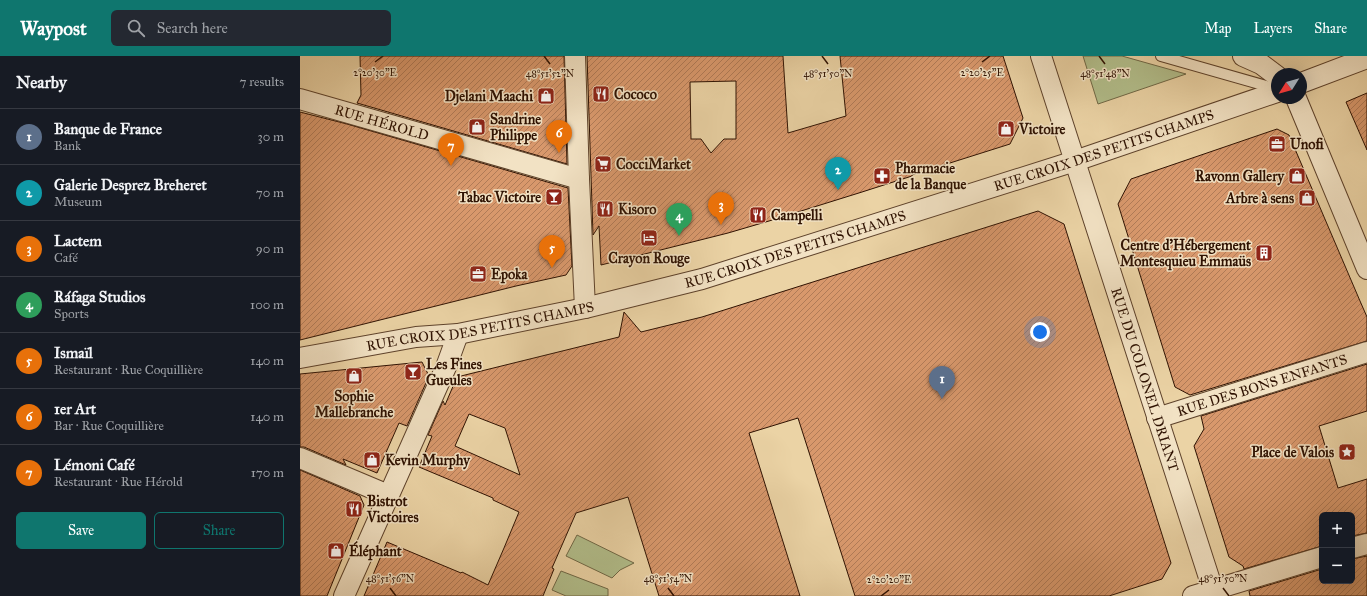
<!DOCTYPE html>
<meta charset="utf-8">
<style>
:root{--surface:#171b24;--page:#242831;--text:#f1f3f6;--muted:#9ea1a6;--line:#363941;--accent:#0f766e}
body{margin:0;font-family:"IM FELL Great Primer",serif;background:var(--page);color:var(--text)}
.controls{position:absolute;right:12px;bottom:12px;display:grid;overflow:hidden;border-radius:6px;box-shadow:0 4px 16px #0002}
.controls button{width:36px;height:36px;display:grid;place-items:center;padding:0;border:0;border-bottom:1px solid var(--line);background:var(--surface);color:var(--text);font:20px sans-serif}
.compass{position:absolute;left:971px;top:12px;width:36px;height:36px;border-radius:50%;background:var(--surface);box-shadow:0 4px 16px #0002;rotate:233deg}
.you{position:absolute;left:740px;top:276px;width:14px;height:14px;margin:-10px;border:3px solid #fff;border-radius:50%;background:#1a73e8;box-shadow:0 0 0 6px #1a73e833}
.badge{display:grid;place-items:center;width:26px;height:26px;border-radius:50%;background:var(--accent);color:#fff;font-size:13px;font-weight:700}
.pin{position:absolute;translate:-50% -33px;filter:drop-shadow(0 1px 2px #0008)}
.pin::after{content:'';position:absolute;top:21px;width:14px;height:12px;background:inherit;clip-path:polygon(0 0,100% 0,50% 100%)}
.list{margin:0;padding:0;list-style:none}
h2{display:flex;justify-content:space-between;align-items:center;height:52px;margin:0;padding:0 16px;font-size:17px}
h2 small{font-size:13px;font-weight:400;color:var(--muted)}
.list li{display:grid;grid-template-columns:26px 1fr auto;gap:12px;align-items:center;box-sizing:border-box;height:56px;padding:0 16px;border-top:1px solid var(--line)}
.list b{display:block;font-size:15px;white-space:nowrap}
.list p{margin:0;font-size:13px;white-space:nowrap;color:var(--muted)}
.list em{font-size:13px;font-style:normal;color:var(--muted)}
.actions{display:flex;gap:8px;padding:12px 16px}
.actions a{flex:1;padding:9px 0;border:1px solid var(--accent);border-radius:6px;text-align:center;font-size:14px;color:var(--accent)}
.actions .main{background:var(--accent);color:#fff}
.icon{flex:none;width:22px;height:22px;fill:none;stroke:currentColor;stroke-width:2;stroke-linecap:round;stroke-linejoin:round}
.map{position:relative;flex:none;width:1067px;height:540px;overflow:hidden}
header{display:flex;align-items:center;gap:24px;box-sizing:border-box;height:56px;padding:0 20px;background:var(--accent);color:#fff}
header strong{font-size:19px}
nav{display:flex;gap:22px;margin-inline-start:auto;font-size:14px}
.search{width:280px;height:36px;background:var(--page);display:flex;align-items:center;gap:10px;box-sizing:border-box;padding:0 14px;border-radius:6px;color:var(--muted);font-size:15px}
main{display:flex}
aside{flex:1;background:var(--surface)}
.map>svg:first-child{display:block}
.green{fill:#b2be8b;stroke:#706846}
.building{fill:url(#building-hatch);stroke:#2f1202;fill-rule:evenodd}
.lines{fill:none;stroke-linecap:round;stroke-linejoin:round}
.lane-casing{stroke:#5e422b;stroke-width:12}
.street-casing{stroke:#5e422b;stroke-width:22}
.lane{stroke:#f2e2c4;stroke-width:10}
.street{stroke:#f2e2c4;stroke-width:20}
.ticks{fill:none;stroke:#2f1202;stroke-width:1.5}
.labels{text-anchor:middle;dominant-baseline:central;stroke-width:3;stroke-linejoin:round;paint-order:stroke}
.poi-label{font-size:14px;font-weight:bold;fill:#2f1202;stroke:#f2e2c4;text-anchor:start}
.street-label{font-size:14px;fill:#2f1202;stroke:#f2e2c4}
.ticks-label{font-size:10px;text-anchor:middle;fill:#2f1202;stroke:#f2e2c4;stroke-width:3;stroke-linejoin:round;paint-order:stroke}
</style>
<header>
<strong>Waypost</strong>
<div class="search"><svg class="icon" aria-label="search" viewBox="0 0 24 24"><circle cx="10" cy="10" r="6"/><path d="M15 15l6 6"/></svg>Search here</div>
<nav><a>Map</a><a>Layers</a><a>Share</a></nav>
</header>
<main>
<aside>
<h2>Nearby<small>7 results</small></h2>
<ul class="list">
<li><span class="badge" style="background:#5c6f8a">1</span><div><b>Banque de France</b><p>Bank</p></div><em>30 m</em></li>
<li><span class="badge" style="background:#0f9aa8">2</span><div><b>Galerie Desprez Breheret</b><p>Museum</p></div><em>70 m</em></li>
<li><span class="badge" style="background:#e8710a">3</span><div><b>Lactem</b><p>Café</p></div><em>90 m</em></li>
<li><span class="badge" style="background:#2e9e5b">4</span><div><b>Ráfaga Studios</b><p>Sports</p></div><em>100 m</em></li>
<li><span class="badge" style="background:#e8710a">5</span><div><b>Ismaïl</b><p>Restaurant · Rue Coquillière</p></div><em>140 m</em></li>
<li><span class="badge" style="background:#e8710a">6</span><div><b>1er Art</b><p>Bar · Rue Coquillière</p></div><em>140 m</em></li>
<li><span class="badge" style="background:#e8710a">7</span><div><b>Lémoni Café</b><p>Restaurant · Rue Hérold</p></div><em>170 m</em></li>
</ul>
<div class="actions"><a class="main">Save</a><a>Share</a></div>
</aside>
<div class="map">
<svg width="1067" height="540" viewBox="0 0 1067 540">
<defs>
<pattern id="building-hatch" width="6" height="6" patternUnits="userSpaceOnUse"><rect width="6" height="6" fill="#d8986c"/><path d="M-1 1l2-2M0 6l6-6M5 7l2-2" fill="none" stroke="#b07b57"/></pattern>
</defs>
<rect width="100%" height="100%" fill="#ebd3a5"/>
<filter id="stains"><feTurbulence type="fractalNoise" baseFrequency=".005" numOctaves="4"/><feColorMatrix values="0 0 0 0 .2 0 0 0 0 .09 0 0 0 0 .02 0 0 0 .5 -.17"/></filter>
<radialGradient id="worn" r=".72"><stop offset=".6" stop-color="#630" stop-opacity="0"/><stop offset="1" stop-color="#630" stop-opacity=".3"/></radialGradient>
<path class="green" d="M783,0h39l64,18 -88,30z
M277,479l57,28 -14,7 -8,8 -46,-22z
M261,515l47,18v7h-42l-14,-6z"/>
<path class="building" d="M60,0h204l3,108 -210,-61 4,-8z
M287,0h196l5,77 58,-17 -6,-60h163l20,62 -13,26 -98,31v1l-50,16 -93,29 -41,12 -127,32 -2,-39 -6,9zM436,25v58h-12l-13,14 -10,-14h-10l-1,-57z
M1067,37v57l-21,-48z
M0,56l47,12 221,64 4,78 -6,9 -50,11 -216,54z
M977,73l12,6 71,166 7,16v24l-177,54 -15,-8 -57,-183 13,-25z
M738,155l26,13 107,339 -9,16 -53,17h-254l-57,-178 -49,15 51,163h-141l-31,-99 -52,16 -24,55 2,1 -11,27h-179l23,-54 74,31 1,-1 26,13 16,-37 15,-36 -26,-12v-2l-74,-31 13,-31 -4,-1 15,-34 2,4 12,-28 162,-40 5,-25 17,20 61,-15zM169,358l36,14 15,47 -65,-29z
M122,306l7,14 -22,50 -8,-3 -22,50 -34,-14 3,6 -42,-18h-4v-73z
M1067,308v47l-48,15 19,62 29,-9v54l-15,3v-21h-30v31l-78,23 -1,-3 -14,-9 -35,-111 10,-17 -3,-13z
M0,414l60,26 4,9 -37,91h-27z
M1067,500v40h-117l-1,-5 73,-22v12h30v-22z"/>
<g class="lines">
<g class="lane-casing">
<path id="lane" d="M861,0l116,33"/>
</g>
<g class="street-casing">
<g id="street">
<path d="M275,0l4,123 6,129"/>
<path id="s1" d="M741,0l172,534"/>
<path d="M943,0l18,8 16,12"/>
<path d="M1001,27l66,-25"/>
<path d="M996,42l71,171"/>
<path id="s2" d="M0,43l279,80"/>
<path id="s3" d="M0,302l116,-21 42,-3 127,-26 117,-29 373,-118 202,-69"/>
<path id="s4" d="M857,362l210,-66"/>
<path d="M0,402l88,37"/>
<path d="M1052,492l15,-4"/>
<path d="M44,540l102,-229 12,-33"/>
<path d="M893,540l129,-39"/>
</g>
</g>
<use href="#lane" class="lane"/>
<use href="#street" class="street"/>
</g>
<path class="ticks" d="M244,0l6,8M522,0l6,8M799,0l6,8M75,6l8,-6M682,6l8,-6M90,532l6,8M368,532l6,8M923,532l6,8M581,540l8,-6"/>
<defs>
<g id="restaurant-square" transform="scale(0.9)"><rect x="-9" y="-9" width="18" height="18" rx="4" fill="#8f2418" stroke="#f2e2c4"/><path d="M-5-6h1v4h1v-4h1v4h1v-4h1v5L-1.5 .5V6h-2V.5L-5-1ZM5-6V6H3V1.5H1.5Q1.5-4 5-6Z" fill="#fff"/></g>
<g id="shop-square" transform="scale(0.9)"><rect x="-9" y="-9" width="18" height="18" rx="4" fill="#8f2418" stroke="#f2e2c4"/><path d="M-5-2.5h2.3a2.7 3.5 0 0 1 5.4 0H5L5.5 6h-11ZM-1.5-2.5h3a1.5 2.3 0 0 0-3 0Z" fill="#fff"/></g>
<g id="office-square" transform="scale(0.9)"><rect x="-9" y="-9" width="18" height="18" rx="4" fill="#8f2418" stroke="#f2e2c4"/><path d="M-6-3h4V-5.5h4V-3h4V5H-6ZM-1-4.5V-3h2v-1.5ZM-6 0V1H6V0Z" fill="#fff"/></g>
<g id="supermarket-square" transform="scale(0.9)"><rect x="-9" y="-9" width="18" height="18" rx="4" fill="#8f2418" stroke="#f2e2c4"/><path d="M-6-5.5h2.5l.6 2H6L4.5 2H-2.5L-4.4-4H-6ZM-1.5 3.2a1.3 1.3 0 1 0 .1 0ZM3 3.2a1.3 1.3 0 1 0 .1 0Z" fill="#fff"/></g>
<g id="pharmacy-square" transform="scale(0.9)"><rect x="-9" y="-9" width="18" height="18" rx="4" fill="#8f2418" stroke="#f2e2c4"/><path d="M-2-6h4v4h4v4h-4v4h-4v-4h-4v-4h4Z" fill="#fff"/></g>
<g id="bar-square" transform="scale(0.9)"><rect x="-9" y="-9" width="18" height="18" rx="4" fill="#8f2418" stroke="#f2e2c4"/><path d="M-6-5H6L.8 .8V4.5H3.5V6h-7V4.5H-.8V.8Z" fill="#fff"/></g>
<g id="hotel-square" transform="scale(0.9)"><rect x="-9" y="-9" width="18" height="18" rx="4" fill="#8f2418" stroke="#f2e2c4"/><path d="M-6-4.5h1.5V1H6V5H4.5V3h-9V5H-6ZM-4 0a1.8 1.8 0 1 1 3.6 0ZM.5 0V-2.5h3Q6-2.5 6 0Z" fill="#fff"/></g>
<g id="building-square" transform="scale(0.9)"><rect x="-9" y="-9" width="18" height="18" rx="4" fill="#8f2418" stroke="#f2e2c4"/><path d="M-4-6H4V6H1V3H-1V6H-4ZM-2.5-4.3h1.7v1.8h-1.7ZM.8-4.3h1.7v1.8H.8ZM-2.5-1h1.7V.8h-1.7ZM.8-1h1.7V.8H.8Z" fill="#fff"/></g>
<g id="sight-square" transform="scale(0.9)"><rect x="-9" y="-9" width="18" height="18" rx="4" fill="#8f2418" stroke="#f2e2c4"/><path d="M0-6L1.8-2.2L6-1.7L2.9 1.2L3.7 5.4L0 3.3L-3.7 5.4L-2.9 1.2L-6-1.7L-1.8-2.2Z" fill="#fff"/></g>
</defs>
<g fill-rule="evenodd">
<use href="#restaurant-square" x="301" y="38"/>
<use href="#shop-square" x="246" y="40"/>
<use href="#shop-square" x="177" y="71"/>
<use href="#shop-square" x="706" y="73"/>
<use href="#office-square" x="977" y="88"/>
<use href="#supermarket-square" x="303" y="108"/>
<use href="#pharmacy-square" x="582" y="120"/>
<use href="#shop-square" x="997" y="120"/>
<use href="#bar-square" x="254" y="141"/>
<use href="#shop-square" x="1007" y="142"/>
<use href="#restaurant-square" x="305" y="153"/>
<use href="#restaurant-square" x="458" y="159"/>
<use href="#hotel-square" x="349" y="182"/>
<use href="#building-square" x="964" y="197"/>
<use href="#office-square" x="178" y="218"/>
<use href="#bar-square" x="113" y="316"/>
<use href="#shop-square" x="54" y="320"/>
<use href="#sight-square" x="1047" y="396"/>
<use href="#shop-square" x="72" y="404"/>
<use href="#restaurant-square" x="54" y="453"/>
<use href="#shop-square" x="36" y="495"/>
</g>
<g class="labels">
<g class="poi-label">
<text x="314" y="38">Cococo</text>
<text x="233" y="40" text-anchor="end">Djelani Maachi</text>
<text x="190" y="63">Sandrine<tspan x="190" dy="16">Philippe</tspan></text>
<text x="719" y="73">Victoire</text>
<text x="990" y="88">Unofi</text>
<text x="316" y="108">CocciMarket</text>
<text x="595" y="112">Pharmacie<tspan x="595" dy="16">de la Banque</tspan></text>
<text x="984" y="120" text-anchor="end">Ravonn Gallery</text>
<text x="241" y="141" text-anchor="end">Tabac Victoire</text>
<text x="994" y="142" text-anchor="end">Arbre à sens</text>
<text x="318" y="153">Kisoro</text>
<text x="471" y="159">Campelli</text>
<text x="951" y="189" text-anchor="end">Centre d’Hébergement<tspan x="951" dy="16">Montesquieu Emmaüs</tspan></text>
<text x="349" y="202" text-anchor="middle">Crayon Rouge</text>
<text x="191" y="218">Epoka</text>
<text x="126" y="308">Les Fines<tspan x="126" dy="16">Gueules</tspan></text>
<text x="54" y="340" text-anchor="middle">Sophie<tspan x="54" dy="16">Mallebranche</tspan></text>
<text x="1034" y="396" text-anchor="end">Place de Valois</text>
<text x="85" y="404">Kevin Murphy</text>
<text x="67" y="445">Bistrot<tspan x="67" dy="16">Victoires</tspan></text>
<text x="49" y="495">Éléphant</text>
</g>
<g class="street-label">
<text stroke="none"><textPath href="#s2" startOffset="85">RUE HÉROLD</textPath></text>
<text stroke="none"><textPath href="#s3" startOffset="832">RUE CROIX DES PETITS CHAMPS</textPath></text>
<text stroke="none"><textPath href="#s3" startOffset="508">RUE CROIX DES PETITS CHAMPS</textPath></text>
<text stroke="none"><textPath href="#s3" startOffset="183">RUE CROIX DES PETITS CHAMPS</textPath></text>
<text stroke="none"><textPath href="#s1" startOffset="340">RUE DU COLONEL DRIANT</textPath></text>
<text stroke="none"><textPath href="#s4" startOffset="110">RUE DES BONS ENFANTS</textPath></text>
</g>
</g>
<g class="ticks-label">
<text x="75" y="20">2°20'30"E</text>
<text x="682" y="20">2°20'25"E</text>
<text x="250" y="21">48°51'52"N</text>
<text x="528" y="21">48°51'50"N</text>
<text x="805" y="21">48°51'48"N</text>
<text x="90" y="526">48°51'56"N</text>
<text x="368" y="526">48°51'54"N</text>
<text x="923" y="526">48°51'50"N</text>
<text x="589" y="527">2°20'20"E</text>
</g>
<rect width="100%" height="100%" filter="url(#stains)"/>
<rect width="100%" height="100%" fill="url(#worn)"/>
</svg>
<div class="controls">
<button>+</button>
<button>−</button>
</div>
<svg class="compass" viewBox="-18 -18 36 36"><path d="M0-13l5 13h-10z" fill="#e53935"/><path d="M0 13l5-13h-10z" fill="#9ea1a6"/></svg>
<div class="you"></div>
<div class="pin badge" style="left:642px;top:343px;background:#5c6f8a">1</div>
<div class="pin badge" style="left:538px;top:134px;background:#0f9aa8">2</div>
<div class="pin badge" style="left:421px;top:169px;background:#e8710a">3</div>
<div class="pin badge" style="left:379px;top:180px;background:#2e9e5b">4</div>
<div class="pin badge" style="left:252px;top:212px;background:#e8710a">5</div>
<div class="pin badge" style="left:259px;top:97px;background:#e8710a">6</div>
<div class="pin badge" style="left:151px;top:110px;background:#e8710a">7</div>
</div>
</main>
